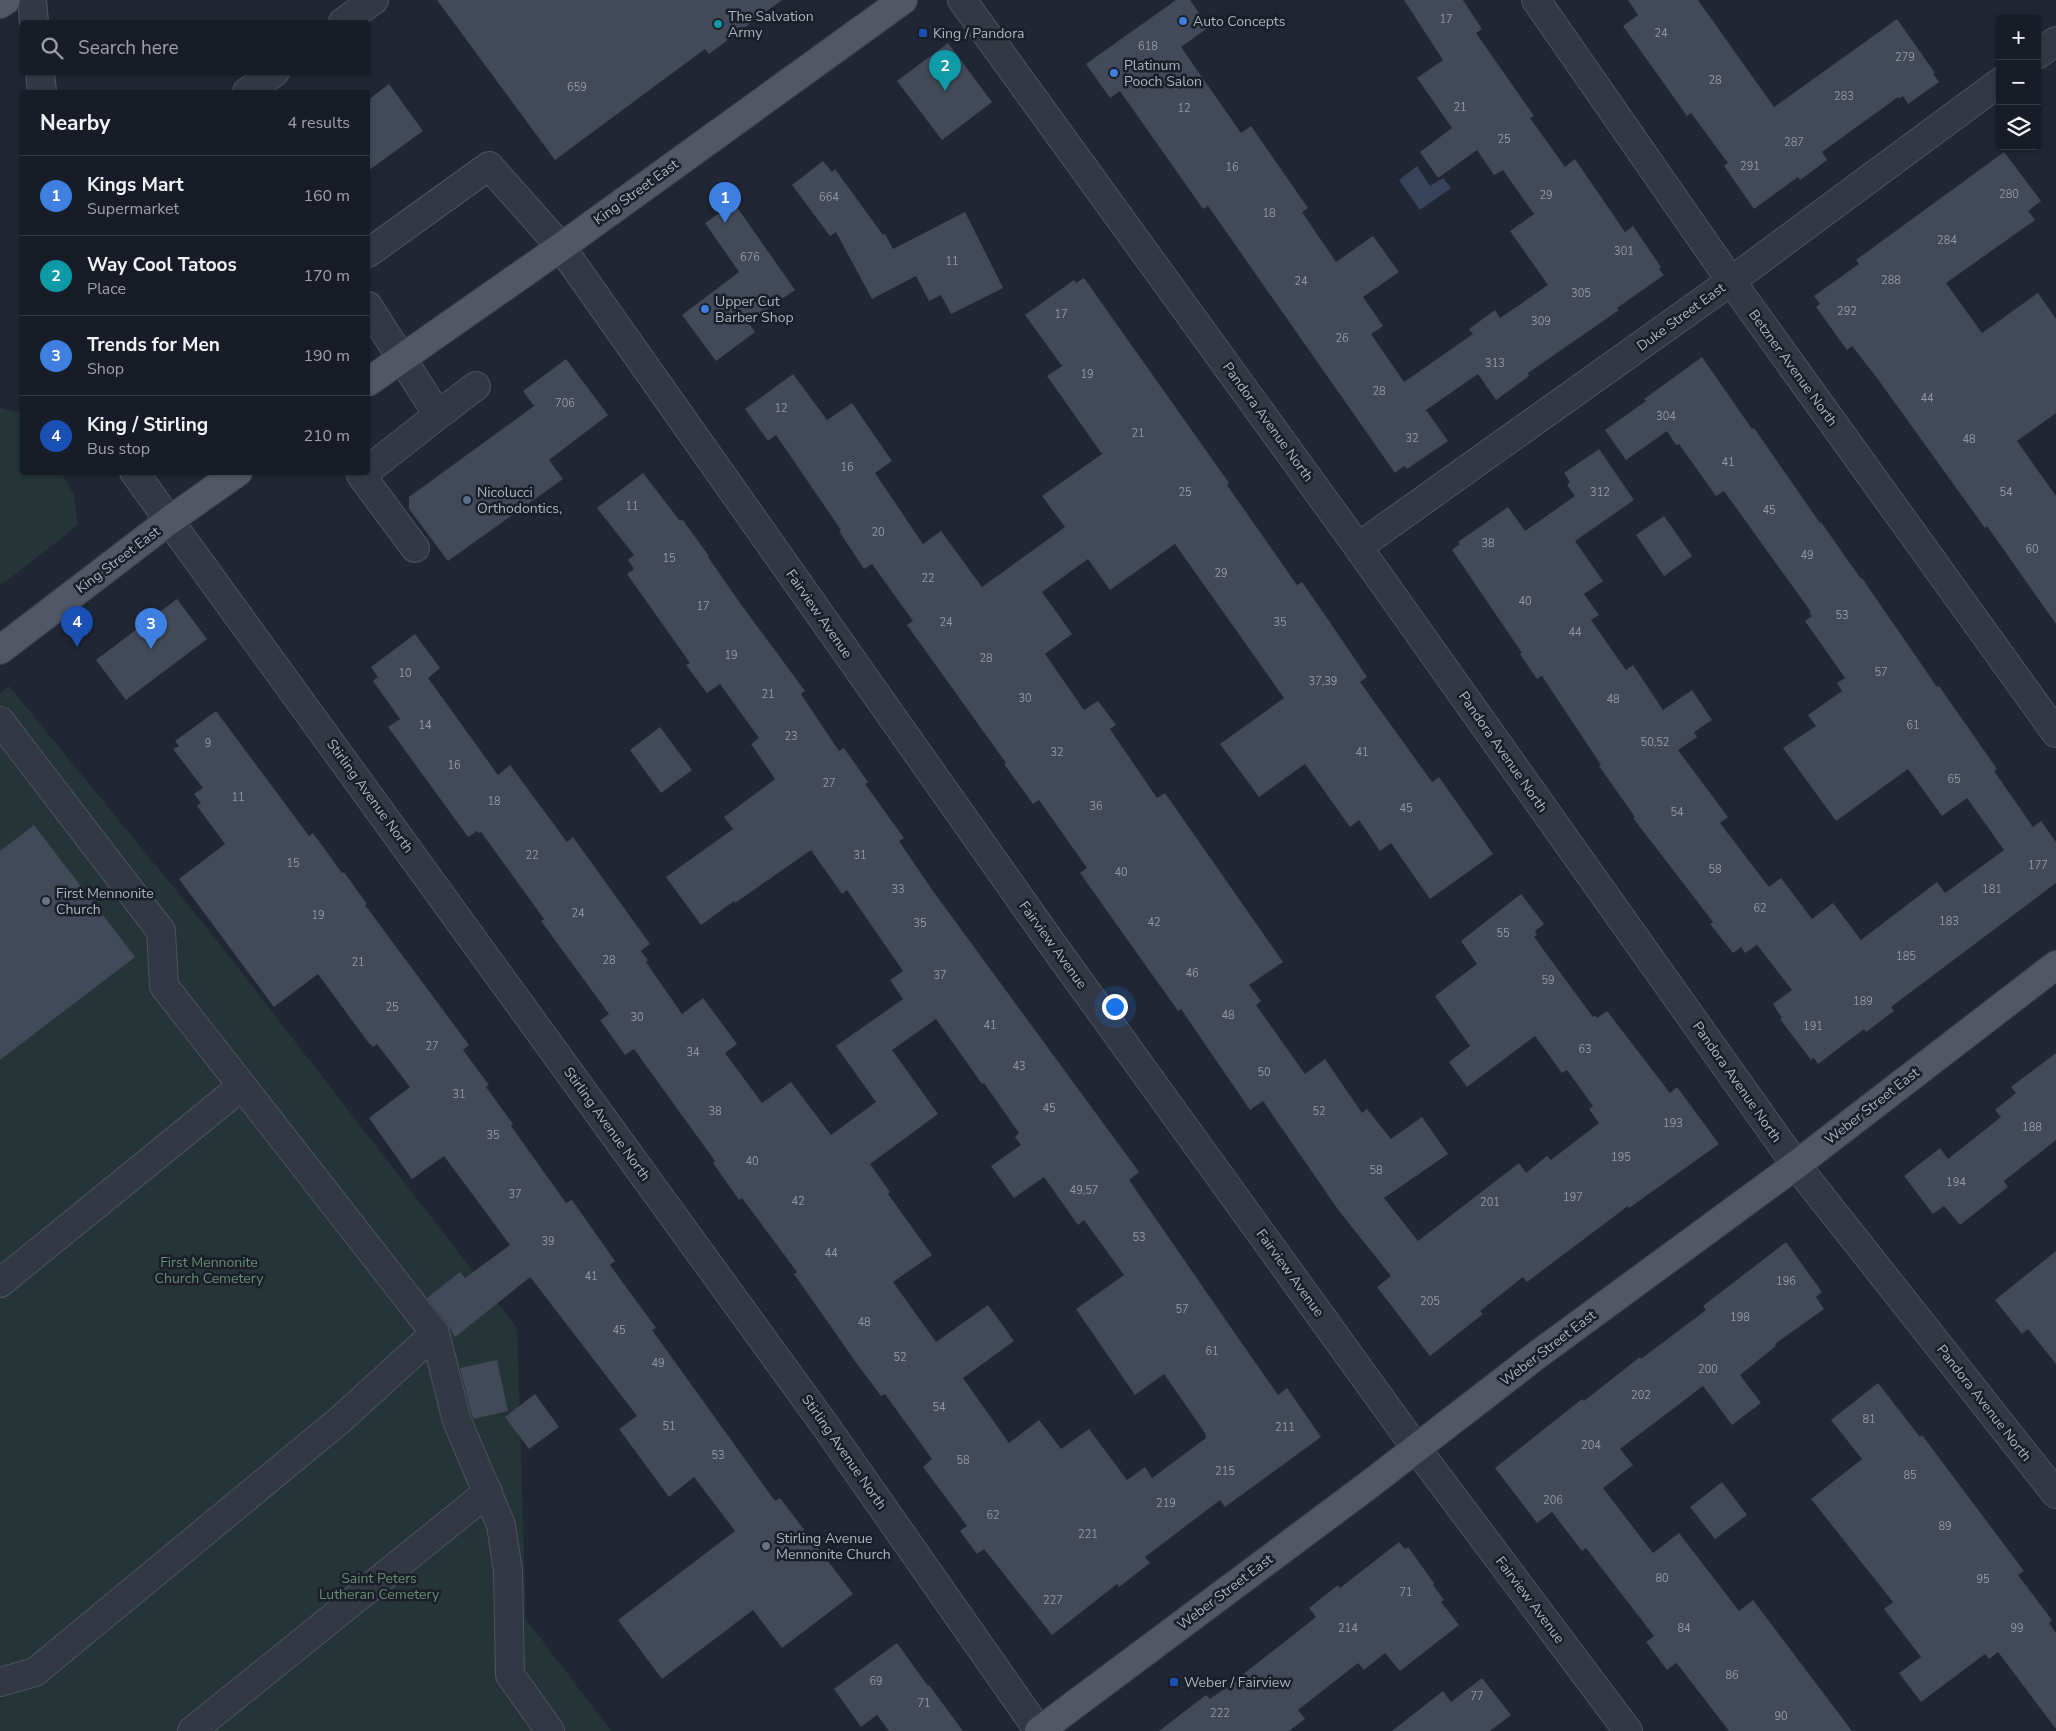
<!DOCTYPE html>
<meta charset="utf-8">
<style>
:root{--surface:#181c26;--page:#252932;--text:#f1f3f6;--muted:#9fa1a7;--line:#363a43;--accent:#86a3ed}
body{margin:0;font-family:"Nunito Sans",sans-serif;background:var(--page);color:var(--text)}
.controls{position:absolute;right:15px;top:15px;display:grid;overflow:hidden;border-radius:5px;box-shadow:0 1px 4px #0004}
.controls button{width:45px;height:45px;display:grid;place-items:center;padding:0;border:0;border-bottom:1px solid var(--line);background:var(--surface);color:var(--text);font:25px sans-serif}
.you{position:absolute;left:1114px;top:1006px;width:18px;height:18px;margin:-12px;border:4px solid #fff;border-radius:50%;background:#1a73e8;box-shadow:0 0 0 8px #1a73e833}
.badge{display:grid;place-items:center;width:32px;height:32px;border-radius:50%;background:var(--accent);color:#fff;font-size:16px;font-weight:700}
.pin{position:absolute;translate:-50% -41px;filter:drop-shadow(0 1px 2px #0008)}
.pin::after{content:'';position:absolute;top:26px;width:18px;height:15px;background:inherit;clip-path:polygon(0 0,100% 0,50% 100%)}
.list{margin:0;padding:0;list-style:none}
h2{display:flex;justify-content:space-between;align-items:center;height:65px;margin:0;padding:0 20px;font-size:21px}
h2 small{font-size:16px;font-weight:400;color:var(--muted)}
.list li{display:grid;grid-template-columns:32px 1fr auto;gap:15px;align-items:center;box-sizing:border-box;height:80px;padding:0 20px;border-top:1px solid var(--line)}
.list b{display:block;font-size:19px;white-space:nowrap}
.list p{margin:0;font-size:16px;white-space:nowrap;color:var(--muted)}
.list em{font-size:16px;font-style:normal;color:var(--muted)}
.icon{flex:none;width:28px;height:28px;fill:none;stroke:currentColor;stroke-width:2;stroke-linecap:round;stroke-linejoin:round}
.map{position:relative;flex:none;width:2056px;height:1731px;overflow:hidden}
.search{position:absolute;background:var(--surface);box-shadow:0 1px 4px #0004;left:20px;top:20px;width:350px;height:55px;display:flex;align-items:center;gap:12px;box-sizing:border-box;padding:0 18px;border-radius:5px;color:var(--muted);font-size:19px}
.panel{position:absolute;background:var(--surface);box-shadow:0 1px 4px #0004;left:20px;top:90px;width:350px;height:385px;border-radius:5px}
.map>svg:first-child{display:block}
.green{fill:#253437}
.water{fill:#37425b}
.building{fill:#424958;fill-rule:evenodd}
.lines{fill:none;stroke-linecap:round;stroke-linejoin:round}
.minor-casing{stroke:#4e535f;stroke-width:30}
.major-casing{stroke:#3d424d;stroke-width:30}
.minor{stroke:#333844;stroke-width:28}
.major{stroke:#515764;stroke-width:28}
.shop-dot{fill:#3f7fe0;stroke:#191e28;stroke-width:2}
.culture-dot{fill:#0f9aa8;stroke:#191e28;stroke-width:2}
.transit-dot{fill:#1a4fb4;stroke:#191e28;stroke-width:2}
.service-dot{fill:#5c6f8a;stroke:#191e28;stroke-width:2}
.worship-dot{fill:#6b7280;stroke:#191e28;stroke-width:2}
.labels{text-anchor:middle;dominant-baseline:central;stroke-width:5;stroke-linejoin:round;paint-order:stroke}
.number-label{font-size:11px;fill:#9298a7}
.poi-label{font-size:14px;fill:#adb3c1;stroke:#191e28;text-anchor:start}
.street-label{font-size:14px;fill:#adb3c1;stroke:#191e28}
.park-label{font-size:14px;fill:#688f75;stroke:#191e28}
</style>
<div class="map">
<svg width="2056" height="1731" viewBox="0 0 2056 1731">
<rect width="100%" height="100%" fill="#202633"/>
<path class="green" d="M0,408l22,5v59l39,1 13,22 4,30 -78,61z
M9,686l206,252 302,390 9,291 85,112h-611v-1038z"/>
<path class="water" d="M1417,166l13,20 13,-8 8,10 -31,22 -21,-30z"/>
<path class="building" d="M437,0h345l-73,54 -4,-5 -150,111z
M1176,0h14l19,27 -28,20 60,86 10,-7 57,82 -6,4 34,50 37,-26 26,36 -36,25 20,29 -12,8 33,48 69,-48 -4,-5 26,-19 5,8 48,-33 -38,-54 24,-17 -31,-44 -9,5 -17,-25 -39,28 -18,-26 32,-24 -35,-50 26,-18 -39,-60h59l19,29 -6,4 58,83 -4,2 35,49 10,-8 50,73 8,-6 28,41 -2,2 5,6 -47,33 2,2 -91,63 1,3 -33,24 -18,-26 -52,36 22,31 -41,28 -3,-3 -9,7 -187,-267 -5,3 -83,-118 -10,7 -24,-34z
M1628,0h70l76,107 123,-88 38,54 -2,1 6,8 -31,22 -5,-8 -4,3 -1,-2 -76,55 5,8 -27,20 -2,-3 -44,32 -30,-43 4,-3 -37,-50 -4,3 -64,-90 15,-11z
M948,43l44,59 -50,38 -45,-59z
M389,84l34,47 -55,40v-71z
M2004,152l37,49 -13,10 7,9 -89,63 36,50 56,-40 18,26v94l-39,28 39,55v128l-69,-98 -2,2 -108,-150 -25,-32 -5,4 -31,-43 4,-3 -6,-8 45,-32 -3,-4z
M823,161l9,11 3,-3 48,66 2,-1 8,15 72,-37 38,76 -52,26 -10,-19 -12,6 -13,-25 -44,23 -36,-67 -6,4 -38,-51z
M734,203l61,87 -47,32 7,10 -39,29 -34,-46 57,-43 -34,-49z
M1084,278l145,205 -2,2 70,100 5,-3 21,30 44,65 -7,5 72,100 7,-5 54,77 -63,45 -39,-56 -11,8 -21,-31 -9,7 -45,-63 -46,33 -39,-53 64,-46 -109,-154 -65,46 -22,-31 -46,33 30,42 -27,20 39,56 14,-9 18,24 -6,4 47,69 8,-5 118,169 -34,23 12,16 -5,4 49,69 20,-15 37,54 5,-4 24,30 31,-22 26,37 -64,44 34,43 101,-78 7,10 21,-17 4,4 48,-37 -10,-14 4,-3 -26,-36 -5,3 -27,-37 -68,51 -18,-25 21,-16 -35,-50 42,-32 -16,-23 60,-47 23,30 -9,7 2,4 -3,2 59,80 2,-2 2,3 10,-7 63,82 7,-6 42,57 -90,64 -1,-2 -101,76 -4,-5 -43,34 3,3 -53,42 -53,-69 14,-11 -52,-65 -76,-110 -13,9 -69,-101 -3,2 -98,-138 7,-5 -48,-68 -6,4 -29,-40 2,-1 -99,-138 6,-4 -41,-57 -8,5 -25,-38 2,-1 -65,-95 -8,6 -23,-32 48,-35 34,46 25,-17 40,58 -17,12 48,71 18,-13 41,56 83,-60 -23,-31 60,-42 -55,-78 15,-10 -37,-51 49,-35 2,3z
M1702,357l50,72 2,-1 66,95 1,-1 40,57 1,-1 75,109 2,-1 58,83 -3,2 39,56 8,-6 15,21v41l-165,124 3,4 -28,21 -2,-3 -46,35 -4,-6 -3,2 -31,-41 2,-1 -9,-14 19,-14 -35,-45 -12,8 -4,-6 -8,6 -23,-29 3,-2 -80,-104 2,-1 -36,-51 2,-1 -59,-89 -5,3 -17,-25 2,-1 -70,-103 8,-6 -2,-2 50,-35 17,24 50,-35 -8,-11 3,-3 -6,-9 35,-24 35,51 -59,41 28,40 -19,13 15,21 -8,5 35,50 7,-5 30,45 29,-20 20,30 -18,12 3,5 -19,13 50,67 -8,6 49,64 12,-9 31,41 21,-16 28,37 76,-58 8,11 59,-43 -37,-52 -25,18 -34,-47 -72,52 -53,-73 33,-22 -8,-11 34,-24 -5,-8 8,-5 -40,-57 7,-5 -3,-3 2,-1 -87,-121 -8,5 -37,-52 -3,1 -9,-14 -41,29 -21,-30 41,-29 -2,-2z
M566,359l42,56 -59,45 14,19 -115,82 -39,-52v-12l125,-91 -11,-15z
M643,473l37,48 2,-2 27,37 -1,1 32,46 65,88 -4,3 38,57 5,-3 24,34 -3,2 39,54 -5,3 34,50 206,281 -10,8 105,152 44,63 9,-7 34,49 -96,70 -5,-7 -75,57 5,6 -31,24 -2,-3 -65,51 -68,-86 -7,5 -17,-23 7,-5 -44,-59 9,-8 -47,-65 -4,2 -24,-32 -63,-90 3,-2 -55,-74 -3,2 -26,-37 2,-2 -81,-112 -9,6 -25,-35 9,-6 -68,-93 3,-2 -63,-87 -2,1 -2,-2 -9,6 -80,-110 12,-8 -27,-38 5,-4 -7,-10 44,-33 25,34 -12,10 70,97 12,-10 57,77 6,-5 77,107 -9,7 7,9 -2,2 36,52 21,-16 34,46 -12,9 37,50 29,-21 40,53 45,-33 -40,-56 67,-47 -13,-19 13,-9 -56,-81 -5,4 -31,-44 -76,53 -1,-2 -33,24 -35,-48 67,-48 -9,-12 51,-38 -24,-35 8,-6 -39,-54 -13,9 -21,-28 4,-2 -63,-89 7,-5 -6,-9 6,-5 -37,-47zM936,1019l46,65 2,-1 35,50 -4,4 6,8 -30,21 23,32 30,-21 34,48 6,-5 40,55 -48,34 59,86 29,-21 41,59 1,5 -54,40 -7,-11 -18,13 -38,-51 -28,20 -22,-29 -30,23 -46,-65 51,-37 -26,-36 -52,37 -43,-60 39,-27 -44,-61 2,-2 -20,-28 68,-50 -46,-64z
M1664,516l28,40 -28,20 -28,-41z
M177,599l30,40 -81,61 -30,-40z
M216,711l93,125 4,-3 29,40 2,-1 23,32 -2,1 104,140 -6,5 26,35 -3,2 27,37 -2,2 55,77 6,-3 43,61 -5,4 46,63 -4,2 123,171 5,-3 73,96 -71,54 -29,-38 -91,69 -44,-59 117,-89 -41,-54 -25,20 -50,-68 18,-13 -106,-138h-2l-74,59 -8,-14 -20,-25 33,-26 5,6 45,-33 -66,-89 -32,23 -43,-61 41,-31 -33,-43 -4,3 -5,-5 -50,-68 -44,33 -95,-128 46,-35 -28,-38 4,-3 -7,-9 9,-6 -30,-39 6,-3 -4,-5z
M660,727l32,43 -31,23 -31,-43z
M34,825l101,132 -135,103v-209z
M2056,1053v87l-52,41 4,6 -48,38 -16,-19 -11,8 -29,-38 36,-28 8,11 53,-42 -6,-7 21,-17 -5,-6z
M1786,1242l36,50 -6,5 8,12 -49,35 1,2 -36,29 21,28 -29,22 -29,-39 -83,63 13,16 -30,23 50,65 26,-20 60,78 14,-11 99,131h-123l-50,-65 -3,-3 -9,7 -21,-28 8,-6 -68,-88 -4,3 -30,-39 -15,11 -42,-55 87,-69 2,2 56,-44 1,2 65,-49 -3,-4z
M2056,1251v113l-28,-35 -6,5 -27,-34z
M497,1360l11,51 -35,8 -13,-51z
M1878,1383l42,54 2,-2 102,136 -6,4 34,45 -3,3 7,10v96l-58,-77 -9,7 -4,-5 -64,48 -22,-29 22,-16 -37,-48 9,-7 -82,-103 51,-40 -31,-39z
M535,1394l24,33 -30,22 -24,-32z
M1722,1482l25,33 -32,24 -25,-32z
M1399,1542l6,7 3,-2 26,36 -1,2 11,15 -3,2 18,23 -59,46 -15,-18 -21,17 -6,-7 -60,47 7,9 -16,12h-130l47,-36 4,4 17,-12 89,-70 -7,-9 29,-23 2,3z
M897,1643l31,43 1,-1 34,46h-74l-12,-16 -16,12 -27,-38z
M1482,1678l29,37 -21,16h-98l51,-40 8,11z"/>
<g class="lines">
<g class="minor-casing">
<path id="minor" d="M32,0l2,22
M962,0l396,547 438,618 260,329
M1536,0l195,281 325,452
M343,22l31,-22
M2037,55l19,-14
M40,72l2,20
M247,92l28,-20
M368,253l121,-87 72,81 489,694 366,507 212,283
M368,306l70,109 38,-29
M368,470l70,-55
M134,472l693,956 212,303
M361,475l54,73
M1358,547l373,-266 269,-199
M0,721l161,210 3,55 271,347 22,88 44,104 7,46 2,104 40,56
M0,1283l242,-197
M0,1682l35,-10 306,-253 94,-86
M192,1731l296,-239"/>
</g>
<g class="major-casing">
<path id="major" d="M0,4l6,-4
M368,382l193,-135 342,-247
M0,650l170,-130 68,-48
M1039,1731l331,-247 167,-129 259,-190 260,-200"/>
</g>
<use href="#minor" class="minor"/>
<use href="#major" class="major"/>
</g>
<g class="shop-dot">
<circle cx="1183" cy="21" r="5"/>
<circle cx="1114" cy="73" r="5"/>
<circle cx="705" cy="309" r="5"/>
</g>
<circle class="culture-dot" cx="718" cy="24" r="5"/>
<g class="transit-dot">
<rect x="918" y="28" width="10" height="10" rx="2.5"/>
<rect x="1169" y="1677" width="10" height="10" rx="2.5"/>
</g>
<circle class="service-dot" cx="467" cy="500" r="5"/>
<g class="worship-dot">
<circle cx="46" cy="901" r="5"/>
<circle cx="766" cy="1546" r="5"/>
</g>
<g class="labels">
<g class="number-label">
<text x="1446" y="19">17</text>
<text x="1661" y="33">24</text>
<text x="1148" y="46">618</text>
<text x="1905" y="57">279</text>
<text x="1715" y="80">28</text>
<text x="577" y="87">659</text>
<text x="1844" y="96">283</text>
<text x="1460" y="107">21</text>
<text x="1184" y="108">12</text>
<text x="1504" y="139">25</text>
<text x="1794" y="142">287</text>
<text x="1750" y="166">291</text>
<text x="1232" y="167">16</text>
<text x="2009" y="194">280</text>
<text x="1546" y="195">29</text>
<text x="829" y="197">664</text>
<text x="1269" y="213">18</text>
<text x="1947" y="240">284</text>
<text x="1624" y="251">301</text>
<text x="750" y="257">676</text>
<text x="952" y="261">11</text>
<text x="1891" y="280">288</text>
<text x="1301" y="281">24</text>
<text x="1581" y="293">305</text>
<text x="1847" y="311">292</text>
<text x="1061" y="314">17</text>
<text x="1541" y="321">309</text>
<text x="1342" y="338">26</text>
<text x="1495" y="363">313</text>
<text x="1087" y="374">19</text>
<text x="1379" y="391">28</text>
<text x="1927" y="398">44</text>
<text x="565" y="403">706</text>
<text x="781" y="408">12</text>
<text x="1666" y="416">304</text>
<text x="1138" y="433">21</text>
<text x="1412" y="438">32</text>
<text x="1969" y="439">48</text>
<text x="1728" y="462">41</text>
<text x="847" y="467">16</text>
<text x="1185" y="492">25</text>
<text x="1600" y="492">312</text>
<text x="2006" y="492">54</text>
<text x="632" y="506">11</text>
<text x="1769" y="510">45</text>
<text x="878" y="532">20</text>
<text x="1488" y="543">38</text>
<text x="2032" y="549">60</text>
<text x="1807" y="555">49</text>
<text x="669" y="558">15</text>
<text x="1221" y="573">29</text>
<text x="928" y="578">22</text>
<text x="1525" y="601">40</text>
<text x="703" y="606">17</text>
<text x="1842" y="615">53</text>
<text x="946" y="622">24</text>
<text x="1280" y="622">35</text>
<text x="1575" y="632">44</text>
<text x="731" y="655">19</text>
<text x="986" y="658">28</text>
<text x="1881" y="672">57</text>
<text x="405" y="673">10</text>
<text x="1323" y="681">37,39</text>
<text x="768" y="694">21</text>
<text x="1025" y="698">30</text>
<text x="1613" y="699">48</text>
<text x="425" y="725">14</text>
<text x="1913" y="725">61</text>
<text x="791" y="736">23</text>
<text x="1655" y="742">50,52</text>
<text x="208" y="743">9</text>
<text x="1057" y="752">32</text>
<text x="1362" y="752">41</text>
<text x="454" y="765">16</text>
<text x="1954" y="779">65</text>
<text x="829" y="783">27</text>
<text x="238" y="797">11</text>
<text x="494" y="801">18</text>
<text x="1096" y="806">36</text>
<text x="1406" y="808">45</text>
<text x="1677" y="812">54</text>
<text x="532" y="855">22</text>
<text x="860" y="855">31</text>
<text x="293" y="863">15</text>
<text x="2038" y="865">177</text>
<text x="1715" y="869">58</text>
<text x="1121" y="872">40</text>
<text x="898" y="889">33</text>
<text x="1992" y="889">181</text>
<text x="1760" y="908">62</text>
<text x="578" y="913">24</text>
<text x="318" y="915">19</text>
<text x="1949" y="921">183</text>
<text x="1154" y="922">42</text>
<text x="920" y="923">35</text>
<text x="1503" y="933">55</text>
<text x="1906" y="956">185</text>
<text x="609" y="960">28</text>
<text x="358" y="962">21</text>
<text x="1192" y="973">46</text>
<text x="940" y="975">37</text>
<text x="1548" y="980">59</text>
<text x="1863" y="1001">189</text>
<text x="392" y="1007">25</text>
<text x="1228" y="1015">48</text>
<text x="637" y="1017">30</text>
<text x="990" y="1025">41</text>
<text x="1813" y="1026">191</text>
<text x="432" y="1046">27</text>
<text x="1585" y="1049">63</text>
<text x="693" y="1052">34</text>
<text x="1019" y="1066">43</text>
<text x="1264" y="1072">50</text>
<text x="459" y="1094">31</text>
<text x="1049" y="1108">45</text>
<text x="715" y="1111">38</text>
<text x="1319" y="1111">52</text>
<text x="1673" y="1123">193</text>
<text x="2032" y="1127">188</text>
<text x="493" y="1135">35</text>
<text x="1621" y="1157">195</text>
<text x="752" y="1161">40</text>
<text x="1376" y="1170">58</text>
<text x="1956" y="1182">194</text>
<text x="1084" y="1190">49,57</text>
<text x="515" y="1194">37</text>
<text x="1573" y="1197">197</text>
<text x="798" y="1201">42</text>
<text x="1490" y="1202">201</text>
<text x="1139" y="1237">53</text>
<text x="548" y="1241">39</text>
<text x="831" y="1253">44</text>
<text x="591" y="1276">41</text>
<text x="1786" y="1281">196</text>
<text x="1430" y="1301">205</text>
<text x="1182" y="1309">57</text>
<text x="1740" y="1317">198</text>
<text x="864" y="1322">48</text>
<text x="619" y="1330">45</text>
<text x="1212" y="1351">61</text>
<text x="900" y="1357">52</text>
<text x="658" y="1363">49</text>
<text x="1708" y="1369">200</text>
<text x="1641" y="1395">202</text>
<text x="939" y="1407">54</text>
<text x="1869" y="1419">81</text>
<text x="669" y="1426">51</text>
<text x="1285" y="1427">211</text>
<text x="1591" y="1445">204</text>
<text x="718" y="1455">53</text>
<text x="963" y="1460">58</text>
<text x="1225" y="1471">215</text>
<text x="1910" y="1475">85</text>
<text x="1553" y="1500">206</text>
<text x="1166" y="1503">219</text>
<text x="993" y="1515">62</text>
<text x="1945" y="1526">89</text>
<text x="1088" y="1534">221</text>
<text x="1662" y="1578">80</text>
<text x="1983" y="1579">95</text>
<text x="1406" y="1592">71</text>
<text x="1053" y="1600">227</text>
<text x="1348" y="1628">214</text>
<text x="1684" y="1628">84</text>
<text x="2017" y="1628">99</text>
<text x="1732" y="1675">86</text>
<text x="876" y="1681">69</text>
<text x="1477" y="1696">77</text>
<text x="924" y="1703">71</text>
<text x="1220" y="1713">222</text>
<text x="1781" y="1716">90</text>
</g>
<g class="poi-label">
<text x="728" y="16">The Salvation<tspan x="728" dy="16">Army</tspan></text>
<text x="1193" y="21">Auto Concepts</text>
<text x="933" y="33">King / Pandora</text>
<text x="1124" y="65">Platinum<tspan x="1124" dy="16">Pooch Salon</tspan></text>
<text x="715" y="301">Upper Cut<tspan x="715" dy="16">Barber Shop</tspan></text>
<text x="477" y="492">Nicolucci<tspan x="477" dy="16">Orthodontics,</tspan></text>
<text x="56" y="893">First Mennonite<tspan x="56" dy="16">Church</tspan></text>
<text x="776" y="1538">Stirling Avenue<tspan x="776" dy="16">Mennonite Church</tspan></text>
<text x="1184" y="1682">Weber / Fairview</text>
</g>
<g class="street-label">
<text transform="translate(636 192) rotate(-36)">King Street East</text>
<text transform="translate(1681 317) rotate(-36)">Duke Street East</text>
<text transform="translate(1793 368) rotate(54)">Betzner Avenue North</text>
<text transform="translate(1268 422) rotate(54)">Pandora Avenue North</text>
<text transform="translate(118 560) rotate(-37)">King Street East</text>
<text transform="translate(819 614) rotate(55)">Fairview Avenue</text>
<text transform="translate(1503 752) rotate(55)">Pandora Avenue North</text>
<text transform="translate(370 796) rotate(54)">Stirling Avenue North</text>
<text transform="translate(1053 945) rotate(54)">Fairview Avenue</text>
<text transform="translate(1737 1082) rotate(55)">Pandora Avenue North</text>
<text transform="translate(1872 1106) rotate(-38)">Weber Street East</text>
<text transform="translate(607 1124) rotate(54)">Stirling Avenue North</text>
<text transform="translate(1290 1273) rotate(54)">Fairview Avenue</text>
<text transform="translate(1548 1348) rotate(-37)">Weber Street East</text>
<text transform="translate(1984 1403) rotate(52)">Pandora Avenue North</text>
<text transform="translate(844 1452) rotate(55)">Stirling Avenue North</text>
<text transform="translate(1225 1592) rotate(-37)">Weber Street East</text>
<text transform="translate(1530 1600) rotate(53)">Fairview Avenue</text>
</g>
<g class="park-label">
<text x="209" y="1262">First Mennonite<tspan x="209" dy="16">Church Cemetery</tspan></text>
<text x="379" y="1578">Saint Peters<tspan x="379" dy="16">Lutheran Cemetery</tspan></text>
</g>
</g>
</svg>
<div class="controls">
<button>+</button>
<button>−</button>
<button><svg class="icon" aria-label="layers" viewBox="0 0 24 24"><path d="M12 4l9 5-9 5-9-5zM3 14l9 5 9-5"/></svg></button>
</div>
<div class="you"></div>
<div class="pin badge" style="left:725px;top:223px;background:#3f7fe0">1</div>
<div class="pin badge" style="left:945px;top:91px;background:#0f9aa8">2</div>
<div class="pin badge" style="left:151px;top:649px;background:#3f7fe0">3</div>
<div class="pin badge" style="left:77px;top:647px;background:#1a4fb4">4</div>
<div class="search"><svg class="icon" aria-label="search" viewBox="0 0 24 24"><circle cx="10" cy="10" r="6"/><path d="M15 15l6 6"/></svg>Search here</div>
<section class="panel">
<h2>Nearby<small>4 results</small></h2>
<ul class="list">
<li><span class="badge" style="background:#3f7fe0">1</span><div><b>Kings Mart</b><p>Supermarket</p></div><em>160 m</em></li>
<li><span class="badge" style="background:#0f9aa8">2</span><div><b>Way Cool Tatoos</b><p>Place</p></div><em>170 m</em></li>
<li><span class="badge" style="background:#3f7fe0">3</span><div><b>Trends for Men</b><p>Shop</p></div><em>190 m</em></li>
<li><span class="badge" style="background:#1a4fb4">4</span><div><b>King / Stirling</b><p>Bus stop</p></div><em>210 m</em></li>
</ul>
</section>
</div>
